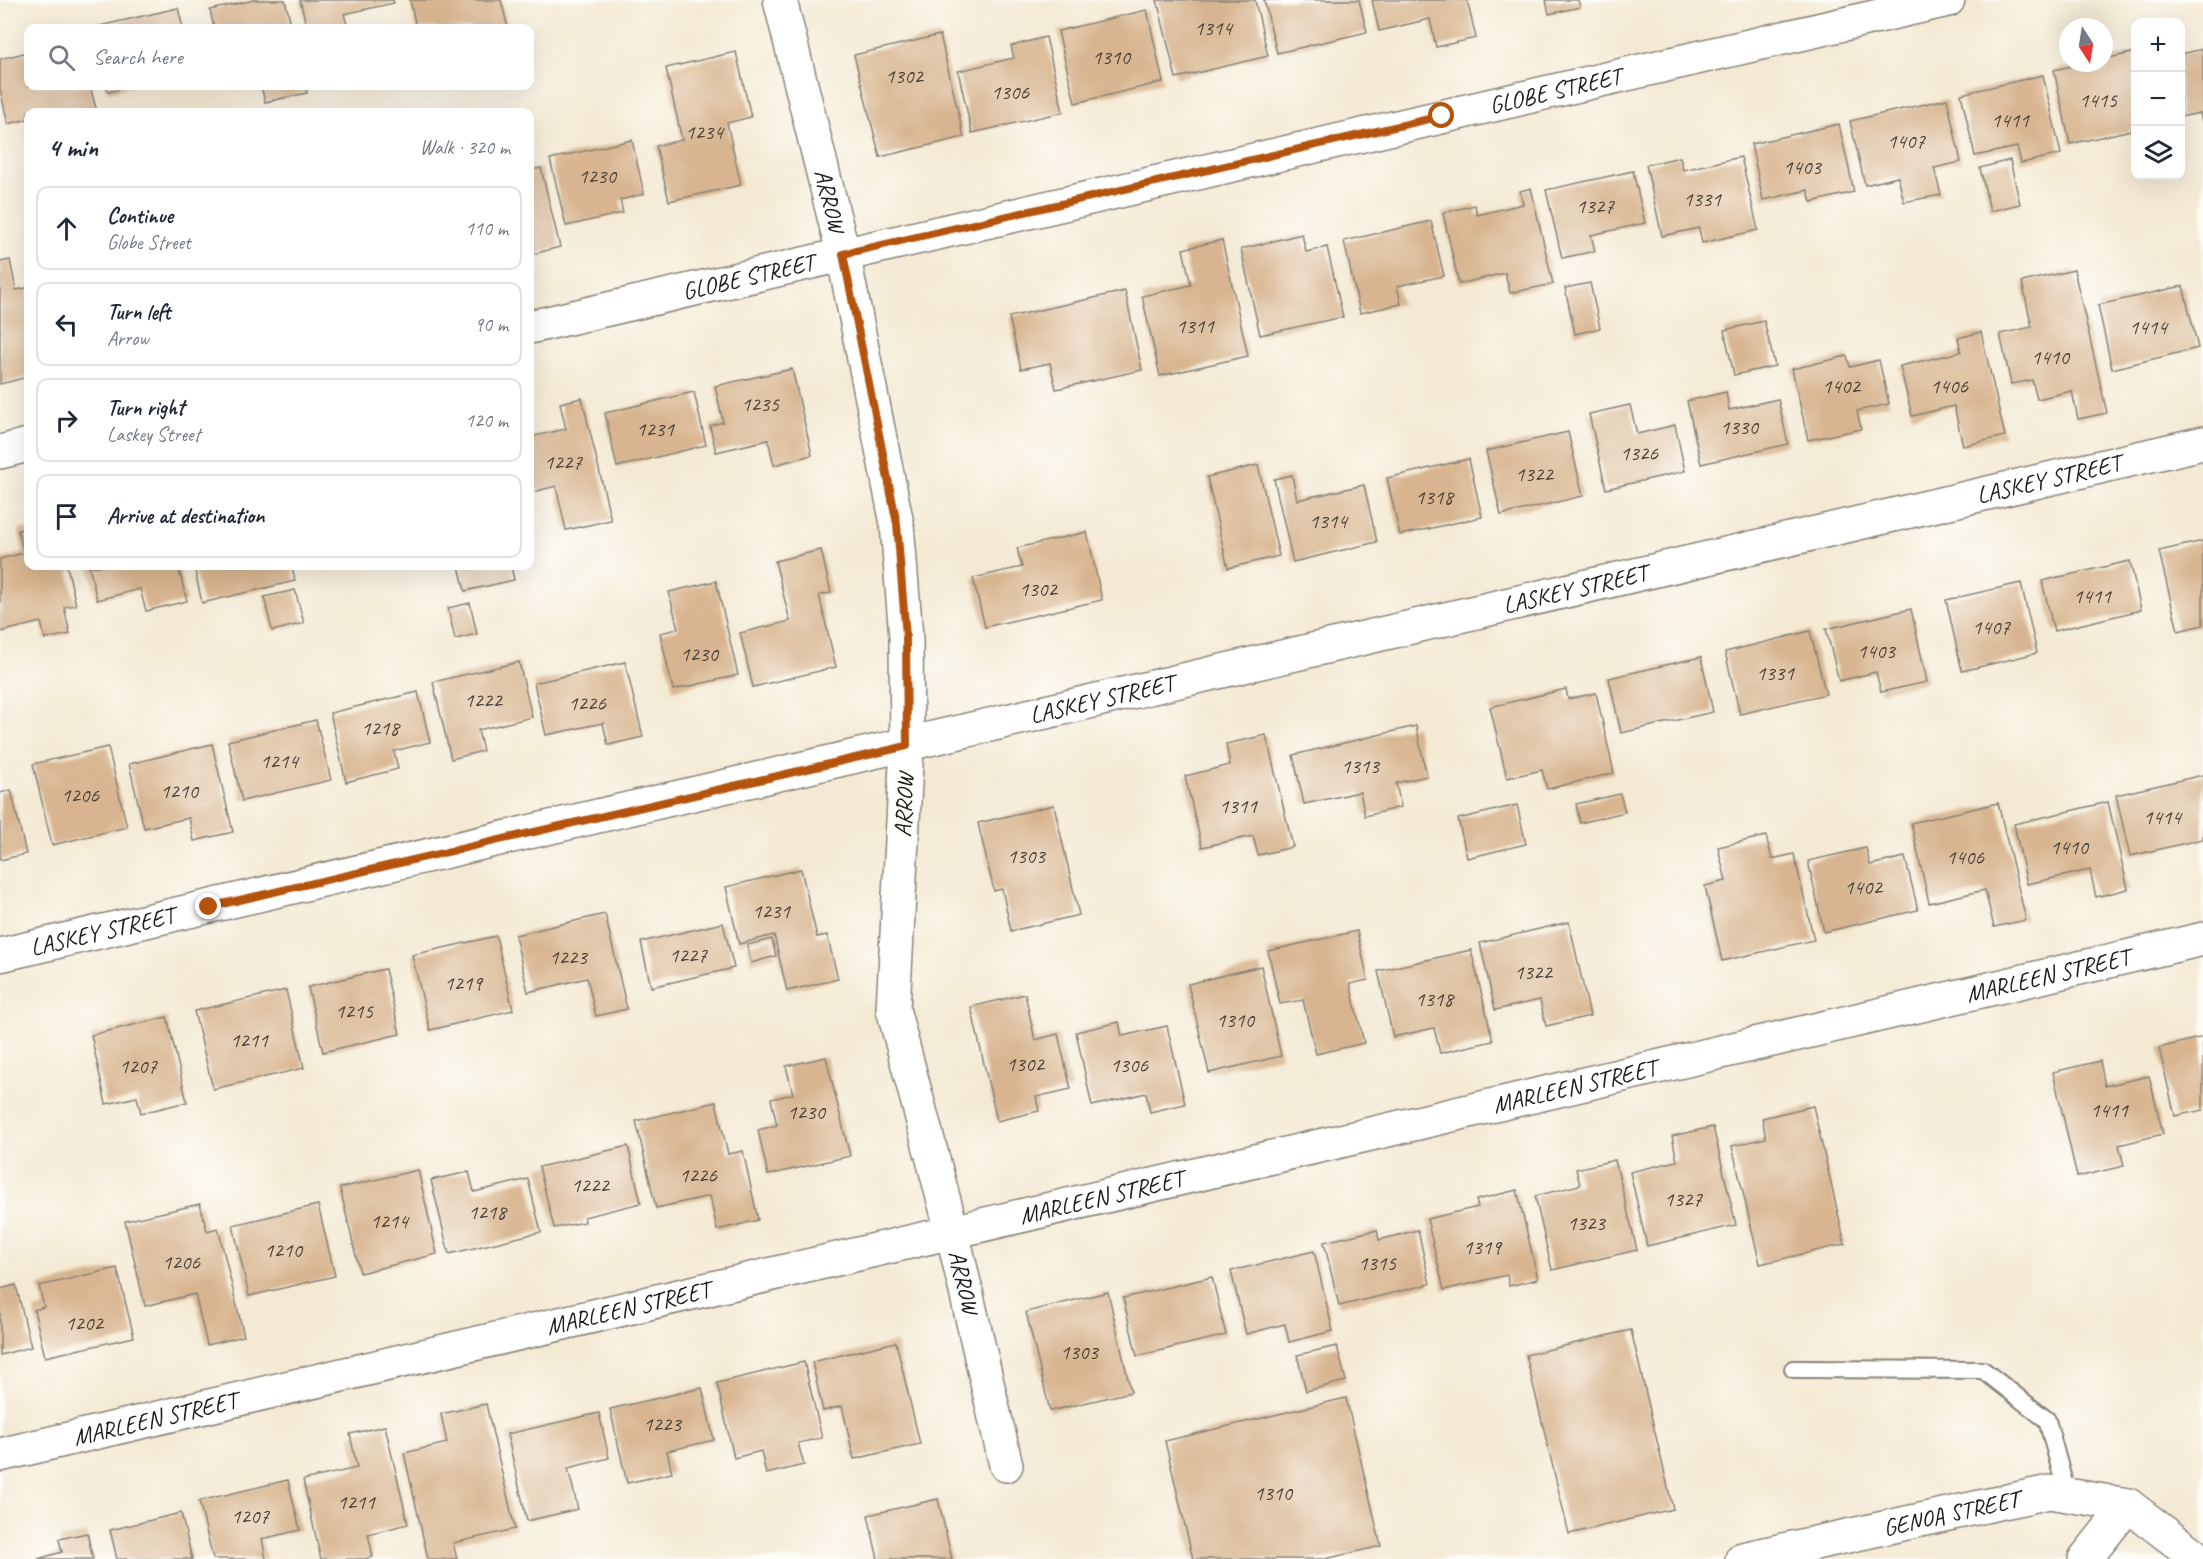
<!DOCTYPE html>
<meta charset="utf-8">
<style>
:root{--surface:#fff;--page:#f2f2f3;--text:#1f2937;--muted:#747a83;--line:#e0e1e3}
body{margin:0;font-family:Caveat,sans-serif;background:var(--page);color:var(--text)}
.controls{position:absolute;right:18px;top:18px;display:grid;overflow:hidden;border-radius:12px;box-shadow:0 6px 24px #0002}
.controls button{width:54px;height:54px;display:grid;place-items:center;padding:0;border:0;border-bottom:2px solid var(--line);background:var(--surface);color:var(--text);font:30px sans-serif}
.compass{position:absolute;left:2059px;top:18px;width:54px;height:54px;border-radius:50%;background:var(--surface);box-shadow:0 6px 24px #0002;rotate:168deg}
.stop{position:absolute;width:18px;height:18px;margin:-14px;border:4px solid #b45309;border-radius:50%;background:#fff}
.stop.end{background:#b45309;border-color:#fff;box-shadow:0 2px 6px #0008}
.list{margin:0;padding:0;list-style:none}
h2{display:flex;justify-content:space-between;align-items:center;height:78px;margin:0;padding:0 24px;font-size:26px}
h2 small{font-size:20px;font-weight:400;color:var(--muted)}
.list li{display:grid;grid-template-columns:39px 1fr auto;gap:18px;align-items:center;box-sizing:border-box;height:84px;margin:0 12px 12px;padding:0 12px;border:2px solid var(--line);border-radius:12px}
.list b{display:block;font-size:22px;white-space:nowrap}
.list p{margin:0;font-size:20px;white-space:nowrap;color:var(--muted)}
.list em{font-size:20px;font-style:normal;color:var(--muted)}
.icon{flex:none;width:33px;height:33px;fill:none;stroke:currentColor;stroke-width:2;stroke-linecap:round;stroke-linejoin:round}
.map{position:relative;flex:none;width:2203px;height:1559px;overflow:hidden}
.search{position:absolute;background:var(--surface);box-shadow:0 6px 24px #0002;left:24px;top:24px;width:510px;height:66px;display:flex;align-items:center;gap:15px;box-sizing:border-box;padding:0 21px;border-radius:12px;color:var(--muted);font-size:22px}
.panel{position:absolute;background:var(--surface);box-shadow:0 6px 24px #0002;left:24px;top:108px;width:510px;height:462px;border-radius:12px}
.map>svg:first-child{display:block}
.building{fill:#d8b590}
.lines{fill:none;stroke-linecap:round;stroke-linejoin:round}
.lane-casing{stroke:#888378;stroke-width:20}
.street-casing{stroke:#888378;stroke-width:36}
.lane{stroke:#fff;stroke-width:16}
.street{stroke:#fff;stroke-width:33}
.route{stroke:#b45309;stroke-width:8}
.labels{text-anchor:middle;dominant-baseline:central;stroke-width:4.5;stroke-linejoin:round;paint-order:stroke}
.number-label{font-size:21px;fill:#4b4239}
.street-label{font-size:24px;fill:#1c1c1c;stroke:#fdfcf7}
</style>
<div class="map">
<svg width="2203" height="1559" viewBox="0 0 2203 1559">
<rect width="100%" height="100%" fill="#fdfcf7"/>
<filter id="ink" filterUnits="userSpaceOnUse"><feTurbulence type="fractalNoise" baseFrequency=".0167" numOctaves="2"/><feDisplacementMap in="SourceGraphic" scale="12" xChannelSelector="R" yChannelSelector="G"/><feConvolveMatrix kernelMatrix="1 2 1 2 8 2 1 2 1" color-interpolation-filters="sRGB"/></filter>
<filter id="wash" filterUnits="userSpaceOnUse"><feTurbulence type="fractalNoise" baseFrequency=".008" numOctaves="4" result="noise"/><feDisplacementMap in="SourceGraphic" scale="24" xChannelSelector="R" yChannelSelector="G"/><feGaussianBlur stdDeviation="1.35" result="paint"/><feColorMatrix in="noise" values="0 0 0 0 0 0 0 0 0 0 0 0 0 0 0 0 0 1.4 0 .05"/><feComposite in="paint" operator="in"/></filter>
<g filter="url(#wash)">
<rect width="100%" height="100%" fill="#f4ead4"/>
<g id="blocks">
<path class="building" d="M254,0h31l7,28h-78l-4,-18z
M300,0h93l1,3 -50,11 4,14h-41z
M410,0h91l7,28h-92z
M1157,0h98l13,56 -92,22z
M1264,0h95l8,32 -90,21z
M1372,0h95l9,38 -40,9 -6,-28 -51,12z
M1546,0h32l2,7 -31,7z
M178,8l5,20h-92z
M1147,10l16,72 -88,21 -17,-72z
M940,35l24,102 -84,20 -26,-102z
M1046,37l17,75 -91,21 -14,-62 56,-13 -3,-12z
M2203,49v73h-1l-2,-9 -20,4v-63z
M28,52v34h62l7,26h-69v7l-20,5 -8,-35v-30z
M736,52l15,65 -24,6 14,62 -72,16 -13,-55 26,-6 -16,-72z
M2136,52v77l-66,15 -16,-74 31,-7h19v-4z
M2043,75l18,79 -40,9 -4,-16 -42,9 -14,-62z
M106,86h27l-25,6z
M261,86h44l2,7 -42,9z
M1947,99l14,63 -27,6 7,27 -37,7 -6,-25 -33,8 -15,-64z
M1839,124l15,68 -43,10 -3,-12 -45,10 -12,-56z
M632,140l12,54 -24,6 3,13 -57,13 -16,-67z
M1680,157l3,13 58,-13 17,73 -56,13 -3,-15 -37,8 -16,-71z
M2010,160l10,44 -30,7 -10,-43z
M541,168l19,79 -27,7 -3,-13v-71z
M1633,171l12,52 -54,12 4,16 -33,7 -16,-68z
M1531,188l22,96 -43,9 -5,-20 -46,11 -16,-71 32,-8 2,10 46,-11 -3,-13z
M1431,221l13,55 -47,10 4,18 -41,9 -16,-72z
M1302,234l4,18 21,-5 16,70 -83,18 -19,-86z
M1222,240l26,116 -88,20 -18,-80 49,-11 -8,-36z
M10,260l6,30 12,-2v89l-28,7v-122z
M2074,270l33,143 -29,6 -6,-28 -35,8 -5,-19 -21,4 -11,-50 32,-7 -10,-45z
M1590,283l10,45 -25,6 -10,-46z
M2183,286l15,62 -86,21 -14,-64z
M1125,291l17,79 -86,19 -6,-26 -29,6 -12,-52z
M1764,321l11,45 -41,9 -10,-45z
M1981,332l24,104 -42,10 -9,-40 -42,10 -12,-50 61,-14 -3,-14z
M1847,356l3,11 29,-7 10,44 -32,7 4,18 -53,11 -16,-71z
M792,369l20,86 -38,10 -6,-25 -52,12 -6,-26 13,-4 -8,-36z
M694,392l12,53 -89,22 -12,-54z
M1726,392l3,18 49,-11 10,45 -87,20 -14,-63z
M582,398l29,122 -45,10 -10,-44 -26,7v-56l36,-8 -6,-26z
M1630,405l7,29 38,-9 10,46 -79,18 -17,-75z
M1568,432l15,64 -82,19 -15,-64z
M1469,459l13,58 -82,18 -13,-57z
M1258,465l21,91 -51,12 -21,-91z
M1292,475l5,25 67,-15 13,57 -84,20 -19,-83z
M28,528v38h39l9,39 -12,2 6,27 -25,5 -4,-17 -41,10v-73l24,-6 -6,-23z
M1087,532l15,68 -117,27 -12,-49 49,-11 -5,-19z
M2203,541v84l-25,6 -19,-80z
M821,550l10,43 -12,2 17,72 -83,20 -13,-54 50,-12 -15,-60z
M2130,561l11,49 -87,21 -12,-50z
M89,566h89l9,35 -41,10 -6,-22 -43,11z
M194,566h98l3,15 -93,22z
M459,566h52l3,14 -49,11z
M716,581l22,94 -65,15 -13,-57 18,-4 -9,-37z
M2021,583l16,70 -75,18 -16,-71z
M295,590l9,33 -32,8 -8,-34z
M470,603l7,31 -22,5 -7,-31z
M1911,609l16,73 -46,10 -5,-20 -37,9 -13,-52z
M1810,631l16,63 -86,20 -15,-62z
M1701,657l12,55 -92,21 -12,-55z
M519,662l13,55 -54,13 5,21 -32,8 -18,-77z
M625,662l18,75 -35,8 -5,-22 -57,12 -12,-52z
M1566,689l2,10 28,-6 18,80 -67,16 -5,-19 -35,8 -17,-71z
M418,692l12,50 -36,9 4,18 -52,13 -16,-69z
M316,720l15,60 -89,21 -14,-60z
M1416,726l11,50 -31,7 5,24 -36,9 -5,-24 -56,12 -11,-49z
M1266,735l27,112 -35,8 -5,-19 -51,11 -17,-71 45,-11 -4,-21z
M212,744l21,88 -39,9 -5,-23 -45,10 -15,-64z
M108,747l19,80 -75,18 -19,-81z
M2203,775v64l-73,17 -14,-61z
M11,790l15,64 -26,6v-67z
M1620,794l5,18 -45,11 -4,-19z
M2108,802l20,87 -32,8 -6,-27 -63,14 -13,-60z
M1998,803l28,117 -32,7 -9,-37 -56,13 -18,-80z
M1054,805l25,110 -68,16 -9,-42 -8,2 -16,-68z
M1517,805l9,39 -59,14 -9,-39z
M1766,836l6,23 22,-5 20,86 -92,21 -17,-75 21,-5 -8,-34z
M1866,848l4,17 35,-8 13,53 -94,22 -16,-71z
M801,869l16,68 10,-2 11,44 -51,12 -13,-56 -35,9 -13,-57z
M605,914l22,95 -31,7 -9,-38 -59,14 -13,-57z
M1569,922l21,94 -44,10 -6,-26 -45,10 -15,-67z
M723,923l11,45 -83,19 -10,-45z
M1357,931l11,49 -18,4 14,59 -48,11 -13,-54 -23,4 -12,-53z
M496,936l17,74 -83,20 -18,-75z
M772,939l4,17 -25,7 -4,-18z
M1471,950l22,91 -53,12 -6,-25 -41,9 -15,-66z
M1261,966l20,90 -72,17 -21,-89z
M385,969l15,65 -77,18 -15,-65z
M286,990l18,78 -91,21 -19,-78z
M1025,994l10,46 23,-6 13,55 -35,8 3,14 -42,10 -26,-114z
M167,1017l20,85 -46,11 -4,-16 -31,7 -15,-69z
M1119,1022l3,14 45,-10 18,78 -35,8 -4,-19 -54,13 -16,-74z
M2203,1037v73l-28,6 -16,-68z
M826,1057l24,99 -82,19 -10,-45 19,-5 -6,-26 22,-5 -7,-28z
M2100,1061l5,25 44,-10 14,58 -44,11 5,21 -47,11 -24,-105z
M716,1102l12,52 15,-3 15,69 -41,10 -7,-34 -54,12 -20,-87z
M1813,1106l32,138 -85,20 -28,-118 34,-8 -4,-20z
M1713,1127l23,98 -89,21 -17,-74 47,-11 -5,-25z
M628,1146l13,57 -57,14 1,5 -31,6 -15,-61z
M1615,1160l22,90 -85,20 -17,-74 45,-11 -4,-16z
M418,1170l19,84 -77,19 -20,-85z
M469,1172l5,20 54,-13 13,53 -92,22 -18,-74z
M1517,1190l21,89 -29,7 -2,-11 -63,15 -17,-71 51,-12 -2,-7z
M200,1204l7,27 11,-3 26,108 -37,9 -12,-51 -50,12 -20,-85z
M318,1205l17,71 -86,20 -16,-71z
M1377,1230l2,10 39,-10 12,54 -91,22 -15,-64z
M1314,1251l19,80 -44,11 -4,-18 -39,10 -15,-63z
M117,1268l17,69 -89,20 -11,-47 10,-3 -5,-21z
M1212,1277l14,58 -89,21 -14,-58z
M16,1285l15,62 -31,8v-66z
M1108,1292l23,100 -81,19 -24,-99z
M1631,1330l42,179 -104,25 -43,-179z
M896,1342l24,102 -66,15 -12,-53 -19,5 -11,-49z
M1337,1346l9,35 -40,10 -9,-36z
M804,1362l18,76 -24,5 6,22 -38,9 -5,-23 -27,7 -17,-75z
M702,1388l12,52 -47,11 5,22 -45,10 -17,-74z
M1346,1398l35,148 -56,13h-132l-28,-118z
M486,1404l29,125 -62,14 4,16h-29l-24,-106 43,-10 -6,-29z
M599,1413l10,45 -41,10 10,41 -51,12 -20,-87z
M385,1426l23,98 -40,10 5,23 -9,2h-43l-18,-79 54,-12 -7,-34z
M288,1480l12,50 -38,9 4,20h-53l-14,-58z
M938,1499l14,60h-74l-10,-44z
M181,1513l11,46h-75l-7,-29z
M87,1533l6,26h-55l24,-7 -3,-13z"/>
</g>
</g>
<g filter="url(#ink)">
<use href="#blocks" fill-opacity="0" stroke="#888378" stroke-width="1.5"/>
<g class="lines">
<g class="lane-casing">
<path id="lane" d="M1793,1369l190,1 64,50 20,74"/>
</g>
<g class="street-casing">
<g id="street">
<path id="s1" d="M780,0l63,253 54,271 9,113 1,109 -14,263 59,222 54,234"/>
<path id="s2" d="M530,327l1418,-327"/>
<path d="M0,452l28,-7"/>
<path id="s3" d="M0,955l2203,-512"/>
<path id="s4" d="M0,1455l2203,-516"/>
<path id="s5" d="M1742,1559l307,-67 79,13 71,54"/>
<path d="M2085,1559l43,-54"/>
</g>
</g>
<use href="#lane" class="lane"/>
<use href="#street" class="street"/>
</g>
</g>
<g class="lines" filter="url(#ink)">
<path class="route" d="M209,907l698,-161 -1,-109 -9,-113 -54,-270 599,-138"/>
</g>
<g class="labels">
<g class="number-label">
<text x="1213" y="28">1314</text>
<text x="1111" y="57">1310</text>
<text x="904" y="76">1302</text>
<text x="1010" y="92">1306</text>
<text x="2098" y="100">1415</text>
<text x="2010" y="120">1411</text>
<text x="704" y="132">1234</text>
<text x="1906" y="141">1407</text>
<text x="1802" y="167">1403</text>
<text x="597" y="176">1230</text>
<text x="1702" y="199">1331</text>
<text x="1595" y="206">1327</text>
<text x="1195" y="326">1311</text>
<text x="2148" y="327">1414</text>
<text x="2050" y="357">1410</text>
<text x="1841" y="386">1402</text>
<text x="1949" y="386">1406</text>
<text x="760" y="404">1235</text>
<text x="1739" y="427">1330</text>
<text x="655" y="429">1231</text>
<text x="1639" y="453">1326</text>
<text x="563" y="462">1227</text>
<text x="1534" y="474">1322</text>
<text x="1434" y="497">1318</text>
<text x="1328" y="521">1314</text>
<text x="1038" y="589">1302</text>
<text x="2092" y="596">1411</text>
<text x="1991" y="627">1407</text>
<text x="1876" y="651">1403</text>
<text x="699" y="654">1230</text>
<text x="1775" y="673">1331</text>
<text x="483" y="700">1222</text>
<text x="587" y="703">1226</text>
<text x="380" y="728">1218</text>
<text x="279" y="761">1214</text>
<text x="1360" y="766">1313</text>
<text x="179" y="791">1210</text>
<text x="80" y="795">1206</text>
<text x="1238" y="806">1311</text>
<text x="2162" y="817">1414</text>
<text x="2069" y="847">1410</text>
<text x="1026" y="856">1303</text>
<text x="1965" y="857">1406</text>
<text x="1863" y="887">1402</text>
<text x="771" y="911">1231</text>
<text x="688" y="955">1227</text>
<text x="568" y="957">1223</text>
<text x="1533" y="972">1322</text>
<text x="463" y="983">1219</text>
<text x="1434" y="999">1318</text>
<text x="354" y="1011">1215</text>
<text x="1235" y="1020">1310</text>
<text x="249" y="1040">1211</text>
<text x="1025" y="1064">1302</text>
<text x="1129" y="1065">1306</text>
<text x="138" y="1066">1207</text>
<text x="2109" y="1110">1411</text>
<text x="806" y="1112">1230</text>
<text x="698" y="1175">1226</text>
<text x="590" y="1185">1222</text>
<text x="1683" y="1199">1327</text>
<text x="487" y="1212">1218</text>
<text x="389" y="1221">1214</text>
<text x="1586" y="1223">1323</text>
<text x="1482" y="1247">1319</text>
<text x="283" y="1250">1210</text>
<text x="181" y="1262">1206</text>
<text x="1377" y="1263">1315</text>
<text x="84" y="1323">1202</text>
<text x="1079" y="1352">1303</text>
<text x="662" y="1424">1223</text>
<text x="1273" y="1493">1310</text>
<text x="356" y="1502">1211</text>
<text x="250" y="1516">1207</text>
</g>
<g class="street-label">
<text stroke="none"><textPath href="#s2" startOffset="1052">GLOBE STREET</textPath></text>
<text stroke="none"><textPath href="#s1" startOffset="207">ARROW</textPath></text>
<text stroke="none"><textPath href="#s2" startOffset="224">GLOBE STREET</textPath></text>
<text stroke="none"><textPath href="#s3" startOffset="2103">LASKEY STREET</textPath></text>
<text stroke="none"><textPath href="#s3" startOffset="1617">LASKEY STREET</textPath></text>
<text stroke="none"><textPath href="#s3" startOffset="1131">LASKEY STREET</textPath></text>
<text transform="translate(904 805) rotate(-87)">ARROW</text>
<text stroke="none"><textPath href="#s3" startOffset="105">LASKEY STREET</textPath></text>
<text stroke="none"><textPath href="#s4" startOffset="2103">MARLEEN STREET</textPath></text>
<text stroke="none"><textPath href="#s4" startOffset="1617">MARLEEN STREET</textPath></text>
<text stroke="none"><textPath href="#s4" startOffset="1131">MARLEEN STREET</textPath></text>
<text stroke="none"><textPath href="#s1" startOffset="1305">ARROW</textPath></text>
<text stroke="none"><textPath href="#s4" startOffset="645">MARLEEN STREET</textPath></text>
<text stroke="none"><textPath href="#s4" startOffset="159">MARLEEN STREET</textPath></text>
<text stroke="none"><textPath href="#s5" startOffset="214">GENOA STREET</textPath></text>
</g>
</g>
</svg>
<div class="controls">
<button>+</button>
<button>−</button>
<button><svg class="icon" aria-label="layers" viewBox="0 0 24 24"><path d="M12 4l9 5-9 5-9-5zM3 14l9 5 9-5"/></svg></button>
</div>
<svg class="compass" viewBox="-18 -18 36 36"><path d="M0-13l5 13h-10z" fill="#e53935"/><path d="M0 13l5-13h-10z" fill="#747a83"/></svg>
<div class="stop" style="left:1442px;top:116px"></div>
<div class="stop end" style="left:209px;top:907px"></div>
<div class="search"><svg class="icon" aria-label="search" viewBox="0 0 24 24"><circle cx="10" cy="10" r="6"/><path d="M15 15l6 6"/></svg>Search here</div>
<section class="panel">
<h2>4 min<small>Walk · 320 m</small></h2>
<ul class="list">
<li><svg class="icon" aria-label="ahead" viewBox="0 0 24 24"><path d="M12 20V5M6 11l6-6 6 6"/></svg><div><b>Continue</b><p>Globe Street</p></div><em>110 m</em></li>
<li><svg class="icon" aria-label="left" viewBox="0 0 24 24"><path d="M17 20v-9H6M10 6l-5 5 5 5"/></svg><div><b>Turn left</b><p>Arrow</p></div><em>90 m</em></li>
<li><svg class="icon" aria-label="right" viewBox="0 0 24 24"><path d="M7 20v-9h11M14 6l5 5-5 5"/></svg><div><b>Turn right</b><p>Laskey Street</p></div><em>120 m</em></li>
<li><svg class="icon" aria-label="arrive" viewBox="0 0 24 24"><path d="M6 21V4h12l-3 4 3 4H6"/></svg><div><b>Arrive at destination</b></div></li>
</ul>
</section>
</div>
